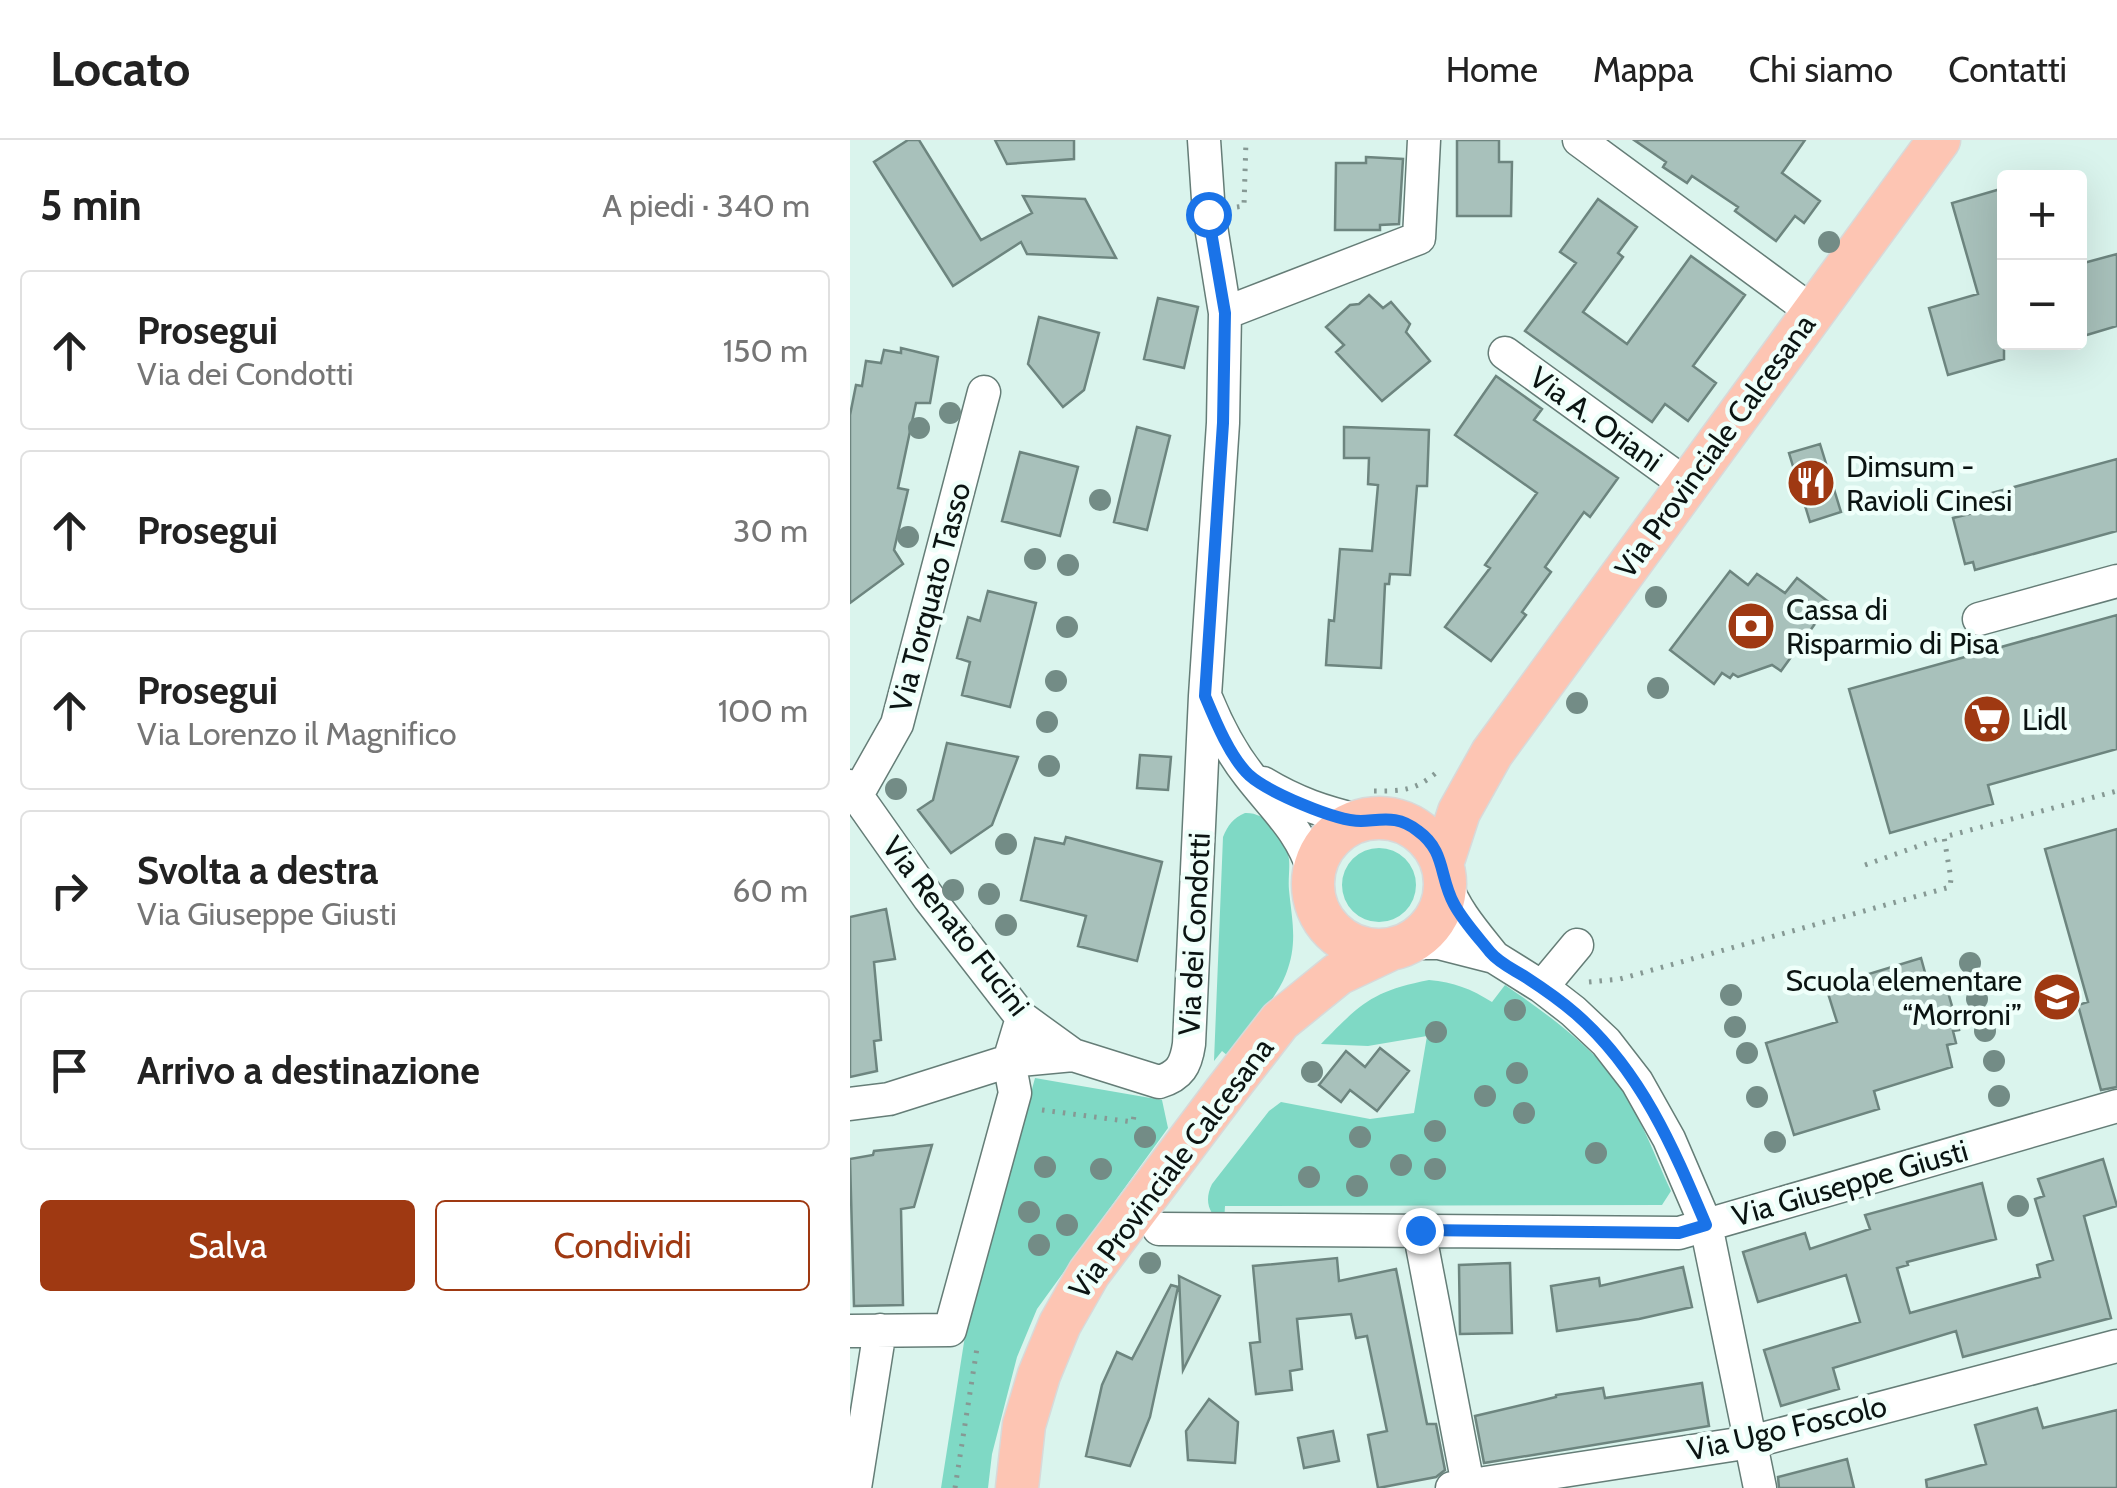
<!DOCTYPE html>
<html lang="it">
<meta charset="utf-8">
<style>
:root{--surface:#fff;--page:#f6f6f6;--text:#222;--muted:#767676;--line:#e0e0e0;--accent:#9f3912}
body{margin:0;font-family:Cabin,sans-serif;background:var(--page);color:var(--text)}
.controls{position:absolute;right:30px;top:30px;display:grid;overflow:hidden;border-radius:10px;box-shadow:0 10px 40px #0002}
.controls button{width:90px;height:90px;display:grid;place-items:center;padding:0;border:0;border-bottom:2px solid var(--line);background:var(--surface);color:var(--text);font:50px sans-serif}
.stop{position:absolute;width:30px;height:30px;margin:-22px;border:8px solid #1a73e8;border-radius:50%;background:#fff}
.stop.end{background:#1a73e8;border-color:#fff;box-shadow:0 2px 10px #0008}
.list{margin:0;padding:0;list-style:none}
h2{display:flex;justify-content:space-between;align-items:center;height:130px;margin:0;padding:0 40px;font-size:42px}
h2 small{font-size:32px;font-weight:400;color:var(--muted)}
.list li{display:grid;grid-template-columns:65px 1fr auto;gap:30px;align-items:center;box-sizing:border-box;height:160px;margin:0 20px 20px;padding:0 20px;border:2px solid var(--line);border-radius:10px}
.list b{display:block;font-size:38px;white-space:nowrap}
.list p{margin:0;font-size:32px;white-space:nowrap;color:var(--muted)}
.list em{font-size:32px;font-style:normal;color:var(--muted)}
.actions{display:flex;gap:20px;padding:30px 40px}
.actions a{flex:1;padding:22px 0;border:2px solid var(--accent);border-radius:10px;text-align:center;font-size:35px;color:var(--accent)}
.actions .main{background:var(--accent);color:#fff}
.icon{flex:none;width:55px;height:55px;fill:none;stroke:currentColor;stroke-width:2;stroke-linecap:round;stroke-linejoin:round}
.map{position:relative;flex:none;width:1267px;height:1348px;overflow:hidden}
header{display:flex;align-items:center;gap:60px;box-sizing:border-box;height:140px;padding:0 50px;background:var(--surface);border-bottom:2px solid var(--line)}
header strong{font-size:48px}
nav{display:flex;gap:55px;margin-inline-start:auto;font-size:35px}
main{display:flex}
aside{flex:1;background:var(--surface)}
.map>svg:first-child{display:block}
.green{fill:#7fd9c5}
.building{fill:#a8c1bb;stroke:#6d857f;stroke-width:2.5}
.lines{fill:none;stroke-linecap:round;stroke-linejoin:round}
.minor-casing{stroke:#657d77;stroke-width:35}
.major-casing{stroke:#d8d9d9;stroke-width:45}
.path{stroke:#869994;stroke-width:5;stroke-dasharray:2.5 8;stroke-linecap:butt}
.minor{stroke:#fff;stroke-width:32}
.major{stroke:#fdc5b3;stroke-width:42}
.tree{fill:#738c86}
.route{stroke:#1a73e8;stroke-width:12}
.labels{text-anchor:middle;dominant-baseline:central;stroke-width:9;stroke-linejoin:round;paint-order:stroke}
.street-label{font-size:30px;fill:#0b1412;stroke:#effffa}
.poi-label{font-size:30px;fill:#0b1412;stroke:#effffa;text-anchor:start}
</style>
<header>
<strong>Locato</strong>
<nav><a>Home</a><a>Mappa</a><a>Chi siamo</a><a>Contatti</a></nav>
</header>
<main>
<aside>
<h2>5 min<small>A piedi · 340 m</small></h2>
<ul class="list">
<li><svg class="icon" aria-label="ahead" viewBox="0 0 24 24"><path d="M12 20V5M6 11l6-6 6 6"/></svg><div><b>Prosegui</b><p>Via dei Condotti</p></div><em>150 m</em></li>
<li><svg class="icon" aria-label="ahead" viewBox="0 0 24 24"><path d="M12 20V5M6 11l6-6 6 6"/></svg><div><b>Prosegui</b></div><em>30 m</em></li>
<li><svg class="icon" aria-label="ahead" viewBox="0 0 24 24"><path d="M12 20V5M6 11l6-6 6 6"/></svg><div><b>Prosegui</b><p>Via Lorenzo il Magnifico</p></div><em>100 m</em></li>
<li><svg class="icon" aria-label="right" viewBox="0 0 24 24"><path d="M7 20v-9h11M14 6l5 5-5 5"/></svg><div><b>Svolta a destra</b><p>Via Giuseppe Giusti</p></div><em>60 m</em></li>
<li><svg class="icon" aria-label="arrive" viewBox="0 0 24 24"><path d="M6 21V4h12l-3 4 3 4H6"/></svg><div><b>Arrivo a destinazione</b></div></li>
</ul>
<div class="actions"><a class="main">Salva</a><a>Condividi</a></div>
</aside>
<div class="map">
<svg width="1267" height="1348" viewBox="0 0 1267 1348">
<rect width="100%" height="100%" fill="#daf4ed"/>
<path class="green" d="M395,673c23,-1 40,24 44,46 1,10 -1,20 0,31 3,31 9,53 -3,84 -10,26 -41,59 -58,82l-6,-5 -8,10 9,-224c5,-12 10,-19 22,-24z
M492 745a37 37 0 1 1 74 0a37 37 0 1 1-74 0Z
M579,840c25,2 42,9 63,22l13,-17c35,24 73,51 101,83 30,35 46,82 65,123l-9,14 -437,1 -1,17c-16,-8 -20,-23 -12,-39l57,-73 12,-9 89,17 44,-6 13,-77 -59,10 -47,-2c39,-40 51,-53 108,-64z
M185,938l127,22 6,28 -131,181 -20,48 -25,97 -4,34h-47l24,-152z"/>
<path class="building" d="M58,0h11l62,100 51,-27 -9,-17 62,3 31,59 -89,-4 -6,-12 -68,44 -79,-124z
M145,0h79v19l-67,5z
M607,0h42v22h13l-1,54h-54z
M784,0h171l-23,33 38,28 -16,22 -9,-7 -19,25 -41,-30 3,-4 -46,-31 -5,7 -24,-16 3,-5z
M516,17l37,2 -4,65 -19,1v5h-45l1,-67h30z
M1154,48v171l-56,16 -19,-67 49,-14 -26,-91z
M748,59l39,28 -19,26 5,4 -40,55 44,32 64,-88 54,39 -52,71 23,17 -28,38 -23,-17 -13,18 -127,-91 51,-68 -16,-11z
M1267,114v72l-37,11v-73z
M519,155l14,13 8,-6 19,22 -4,8 24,29 -48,40 -46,-49 8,-7 -18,-18 24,-22 9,-1z
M308,158l40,9 -14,61 -40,-9z
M189,177l60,16 -15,57 -21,17 -35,-43z
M51,208l37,9 -8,46h-14l-18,85 10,2 -14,60 9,14 -53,39v-188l6,-30 6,1 4,-25 15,2 3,-13 17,3z
M646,236l46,33 -8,11 84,58 -28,39 -6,-5 -39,55 6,5 -29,40 4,3 -35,46 -46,-34 45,-59 -5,-3 52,-72 -82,-58z
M287,287l33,9 -23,94 -33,-8z
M494,287l85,3 -2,56h-10l-7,89 -20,-1 -1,10h-4l-4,84 -55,-3 3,-45 5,1 6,-72 32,2 6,-66 -10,-1 1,-26h-25z
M970,304l21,68 -31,10 -21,-69z
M170,312l58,15 -18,69 -58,-15z
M1267,319v72l-142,39 -2,-8 -8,2 -12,-46 20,-5 -3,-14z
M880,431l18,14 9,-11 28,19 12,-15 33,25 -49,68 -9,-6 -34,12 -5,-3 -3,4 -8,-5 -8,11 -44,-34z
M138,451l48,12 -26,104 -48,-12 8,-33 -13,-4 11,-41 12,4z
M1267,475v134l-129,36 5,19 -103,29 -41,-144z
M97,603l71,14 -26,68 -41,28 -33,-43 15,-10z
M290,615l31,2 -3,33 -31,-2z
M1267,689v258l-16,3 -23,-85 10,-3 -43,-153z
M216,697l96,25 -25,99 -59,-15 8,-30 -65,-16 14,-62 29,6z
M36,769l9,50 -21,3 7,78 -7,1 3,30 -27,6v-160z
M1071,818l8,29 16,-5 14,48 -6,1 3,12 -9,2 5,22 -78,24 5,18 -85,26 -28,-92 71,-21 -11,-35z
M530,908l29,23 -32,40 -27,-21 -9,12 -22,-17 27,-34 19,16z
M82,1005l-18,62 -13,2 2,96 -49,1 -4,-147 23,-4 1,-4z
M1253,1019l14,47 -33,10 27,102 -148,39 -7,-26 -123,37 6,21 -58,17 -17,-56 96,-28 -14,-47 -88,27 -15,-50 62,-19 5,16 60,-20 -5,-14 117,-32 14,56 -89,23 1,3 -11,3 13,45 130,-36 -3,-12 16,-5 -18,-61 9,-3 -6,-17z
M487,1118l2,23 57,-12 31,155h9l9,46 -9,7 -58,11 -10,-53 19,-4 -20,-95 -11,2 -5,-24 -54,5 5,50 -12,2 2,19 -36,4 -6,-51 10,-1 -7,-76z
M660,1123l2,70 -52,1 -1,-69z
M833,1127l9,40 -53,12 -82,12 -6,-45 48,-8 1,8z
M329,1136l41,20 -37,74z
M321,1145l7,2 -28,130 -20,49 -44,-10 16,-71 15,-33 15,7z
M852,1243l7,43 -225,37 -9,-47 81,-19v-2l47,-7 2,10z
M359,1259l29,23 -3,41 -47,-3 -2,-29z
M1187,1268l6,20 74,-18v78h-190l-1,-8 60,-16 -11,-39z
M483,1291l6,30 -35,7 -6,-30z
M997,1319l7,29h-75l-1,-11z"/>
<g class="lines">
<g class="minor-casing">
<path id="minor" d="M729,0l234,172
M375,173l194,-75 5,-98
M655,213l182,132
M1129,479l138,-38
M357,560c11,27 24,52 42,75 27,35 51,54 65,97
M413,643c33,20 61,29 98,38
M0,646l79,112 93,120 51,37 86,27c21,-6 27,-17 30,-38l16,-348 18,-273 2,-110 -16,-99 -5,-74
M7,655l40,-71 87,-332
M595,742c10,29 30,51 49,75
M558,803h31l55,14 48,30 31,24 33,31 31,40 32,57 37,86 54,263
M692,847l35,-42
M0,964l39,-5 120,-38 64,-6
M309,1089l520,4 438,-127
M569,1090l49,255
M0,1191l100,-1 65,-237 -6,-32 13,-43
M5,1348l25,-158
M602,1348l299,-46 366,-96"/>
</g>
<g class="major-casing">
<path id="major" d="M463 744a66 66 0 1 1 132 0a66 66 0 1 1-132 0Z
M592,724l17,-52 33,-59 447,-613
M167,1348l7,-63 15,-50 21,-51 29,-51 136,-181 55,-71 58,-47 53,-25"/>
</g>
<path class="path" d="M387,67l7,-1 2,-66
M524,651c28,0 41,0 63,-19
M1015,725l79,-28
M739,842l31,-3 330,-92 1,-8 -7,-42 173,-46
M192,970l91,12 2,-13
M105,1348l22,-140"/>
<use href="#minor" class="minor"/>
<use href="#major" class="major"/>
</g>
<g class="tree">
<circle cx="979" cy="102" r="11"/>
<circle cx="100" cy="273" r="11"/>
<circle cx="69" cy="288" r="11"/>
<circle cx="250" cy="360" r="11"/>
<circle cx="58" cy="397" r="11"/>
<circle cx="185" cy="419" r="11"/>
<circle cx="218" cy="425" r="11"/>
<circle cx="806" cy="457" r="11"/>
<circle cx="217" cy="487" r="11"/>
<circle cx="206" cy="541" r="11"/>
<circle cx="808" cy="548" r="11"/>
<circle cx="727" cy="563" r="11"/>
<circle cx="197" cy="582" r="11"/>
<circle cx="199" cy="626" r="11"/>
<circle cx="46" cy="649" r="11"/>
<circle cx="156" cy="704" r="11"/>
<circle cx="103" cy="750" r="11"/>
<circle cx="139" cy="754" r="11"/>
<circle cx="156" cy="785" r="11"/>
<circle cx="1120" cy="823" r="11"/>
<circle cx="881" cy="855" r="11"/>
<circle cx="1127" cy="859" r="11"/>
<circle cx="665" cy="870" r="11"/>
<circle cx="885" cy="887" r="11"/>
<circle cx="1135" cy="891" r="11"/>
<circle cx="586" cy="892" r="11"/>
<circle cx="897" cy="913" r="11"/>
<circle cx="1144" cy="921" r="11"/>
<circle cx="462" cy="932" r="11"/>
<circle cx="667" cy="933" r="11"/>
<circle cx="635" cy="956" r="11"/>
<circle cx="1149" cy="956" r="11"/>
<circle cx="907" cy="957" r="11"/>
<circle cx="674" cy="973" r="11"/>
<circle cx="585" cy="991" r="11"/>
<circle cx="295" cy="997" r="11"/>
<circle cx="510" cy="997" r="11"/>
<circle cx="925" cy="1002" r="11"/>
<circle cx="746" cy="1013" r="11"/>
<circle cx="551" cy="1025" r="11"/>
<circle cx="195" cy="1027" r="11"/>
<circle cx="251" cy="1029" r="11"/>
<circle cx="585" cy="1029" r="11"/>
<circle cx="459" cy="1037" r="11"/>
<circle cx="507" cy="1046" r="11"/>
<circle cx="1168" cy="1066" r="11"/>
<circle cx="179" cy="1072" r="11"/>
<circle cx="217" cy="1085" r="11"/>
<circle cx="189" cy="1105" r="11"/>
<circle cx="300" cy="1123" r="11"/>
</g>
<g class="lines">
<path class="route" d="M358,74l17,99 -2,110 -18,273c10,24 25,61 44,79 19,17 86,46 112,46 22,-1 37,-6 57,10 28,20 21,46 36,73 9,17 24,33 36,48 10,12 25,18 37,26 17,11 34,23 49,36 65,57 97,133 130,211l-27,8 -259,-3"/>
</g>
<defs>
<g id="restaurant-disc" transform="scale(2.5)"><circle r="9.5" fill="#9f3912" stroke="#effffa"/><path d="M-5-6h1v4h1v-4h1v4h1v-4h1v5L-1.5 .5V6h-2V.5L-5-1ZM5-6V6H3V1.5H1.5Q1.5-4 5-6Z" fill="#fff"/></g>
<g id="bank-disc" transform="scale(2.5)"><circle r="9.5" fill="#9f3912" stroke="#effffa"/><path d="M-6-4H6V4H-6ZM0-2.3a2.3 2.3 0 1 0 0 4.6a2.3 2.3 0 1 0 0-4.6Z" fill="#fff"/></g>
<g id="supermarket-disc" transform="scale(2.5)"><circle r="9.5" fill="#9f3912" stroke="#effffa"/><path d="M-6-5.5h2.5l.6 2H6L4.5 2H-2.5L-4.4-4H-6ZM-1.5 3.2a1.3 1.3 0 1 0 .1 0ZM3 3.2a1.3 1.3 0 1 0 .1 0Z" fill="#fff"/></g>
<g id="school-disc" transform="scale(2.5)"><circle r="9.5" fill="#9f3912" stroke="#effffa"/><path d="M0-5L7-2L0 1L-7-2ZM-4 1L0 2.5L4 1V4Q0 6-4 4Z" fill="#fff"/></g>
</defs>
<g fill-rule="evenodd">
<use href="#restaurant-disc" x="961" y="343"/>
<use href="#bank-disc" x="901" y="486"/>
<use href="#supermarket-disc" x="1137" y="579"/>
<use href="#school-disc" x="1207" y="857"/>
</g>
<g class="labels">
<g class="street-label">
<text transform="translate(746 279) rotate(36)">Via A. Oriani</text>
<text transform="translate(865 306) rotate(-54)">Via Provinciale Calcesana</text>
<text transform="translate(80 457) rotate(-75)">Via Torquato Tasso</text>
<text transform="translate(106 786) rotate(52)">Via Renato Fucini</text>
<text transform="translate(344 794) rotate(-87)">Via dei Condotti</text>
<text transform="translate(321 1028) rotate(-53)">Via Provinciale Calcesana</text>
<text transform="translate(1000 1043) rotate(-16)">Via Giuseppe Giusti</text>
<text transform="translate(937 1288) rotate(-13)">Via Ugo Foscolo</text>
</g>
<g class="poi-label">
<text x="996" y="326">Dimsum -<tspan x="996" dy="34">Ravioli Cinesi</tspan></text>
<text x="936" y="469">Cassa di<tspan x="936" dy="34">Risparmio di Pisa</tspan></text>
<text x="1172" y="579">Lidl</text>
<text x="1172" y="840" text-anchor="end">Scuola elementare<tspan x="1172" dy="34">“Morroni”</tspan></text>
</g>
</g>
</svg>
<div class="controls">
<button>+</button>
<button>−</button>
</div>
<div class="stop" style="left:358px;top:74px"></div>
<div class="stop end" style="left:570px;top:1090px"></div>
</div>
</main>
